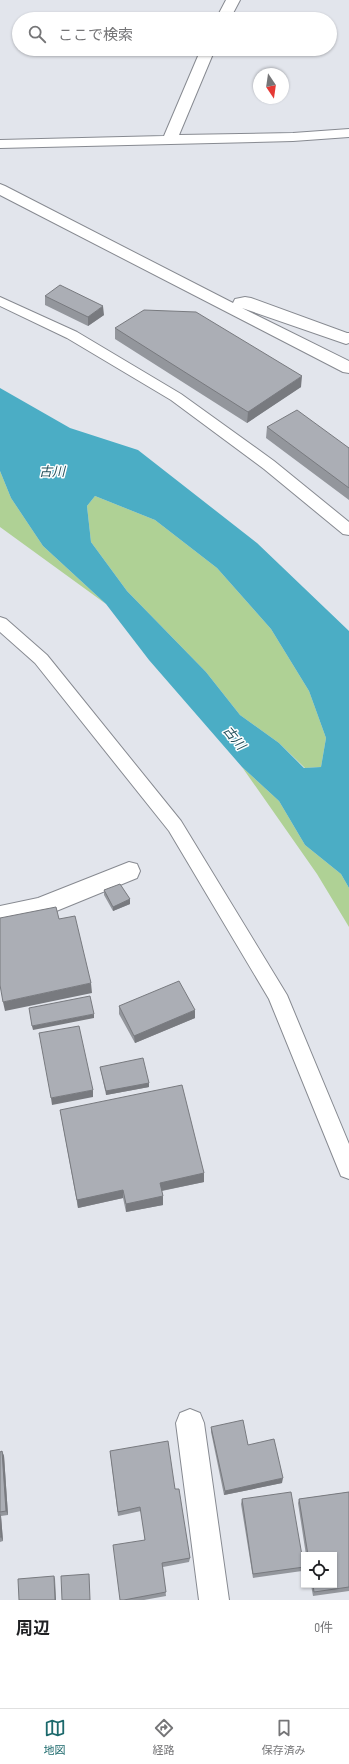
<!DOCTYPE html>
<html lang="ja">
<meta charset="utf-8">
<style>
:root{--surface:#fff;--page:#f6f6f6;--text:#202124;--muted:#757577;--line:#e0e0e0;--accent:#1c696c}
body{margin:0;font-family:"Sofia Sans Condensed","Noto Sans JP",sans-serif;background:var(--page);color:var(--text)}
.controls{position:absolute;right:12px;bottom:12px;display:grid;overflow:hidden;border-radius:0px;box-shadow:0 1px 3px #0004}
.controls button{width:36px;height:36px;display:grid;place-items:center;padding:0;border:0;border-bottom:1px solid var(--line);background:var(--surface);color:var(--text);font:20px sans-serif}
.compass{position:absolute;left:253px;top:68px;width:36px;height:36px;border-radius:50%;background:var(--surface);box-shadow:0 1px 3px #0004;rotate:167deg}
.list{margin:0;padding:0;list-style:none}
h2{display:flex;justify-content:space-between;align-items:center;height:52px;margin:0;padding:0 16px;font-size:17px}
h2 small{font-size:13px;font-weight:400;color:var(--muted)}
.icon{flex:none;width:22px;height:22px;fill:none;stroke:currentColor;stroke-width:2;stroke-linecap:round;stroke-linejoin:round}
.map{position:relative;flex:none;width:349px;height:1600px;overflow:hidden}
.search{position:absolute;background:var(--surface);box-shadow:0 1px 3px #0004;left:12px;right:12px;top:12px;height:44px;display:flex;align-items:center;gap:10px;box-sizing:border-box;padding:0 14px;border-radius:22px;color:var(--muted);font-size:15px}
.sheet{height:108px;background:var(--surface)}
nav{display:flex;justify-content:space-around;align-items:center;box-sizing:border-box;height:56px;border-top:1px solid var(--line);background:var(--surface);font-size:11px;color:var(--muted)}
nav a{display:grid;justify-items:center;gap:2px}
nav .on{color:var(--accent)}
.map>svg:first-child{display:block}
.green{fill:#afd195}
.water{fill:#4badc5;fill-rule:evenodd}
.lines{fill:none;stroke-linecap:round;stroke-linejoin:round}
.service-casing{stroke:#878a91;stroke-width:2}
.minor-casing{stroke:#878a91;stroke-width:2}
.service{fill:#fff;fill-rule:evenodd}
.minor{fill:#fff;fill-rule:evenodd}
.wall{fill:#93969c}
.shaded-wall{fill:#787a7f}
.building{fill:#abaeb5;stroke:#787a7f}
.labels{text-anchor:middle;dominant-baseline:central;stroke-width:3;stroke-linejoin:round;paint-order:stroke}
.water-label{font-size:13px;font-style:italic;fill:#27525d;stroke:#fff}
</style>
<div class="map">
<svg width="349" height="1600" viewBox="0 0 349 1600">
<rect width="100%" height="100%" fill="#e2e5ec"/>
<path class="green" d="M0,471l11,27 32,48 63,58 -106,-77z
M95,496l60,24 62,48 54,61 38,62 17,47 -5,29 -16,1 -26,-25 -39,-28 -34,-43 -79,-81 -36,-49 -4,-36z
M242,767l37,34 26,44 36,29 8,14v39l-32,-53z"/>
<path class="water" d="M0,388l70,40 68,22 119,93 92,88v257l-8,-14 -36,-29 -26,-44 -37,-34 -93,-107 -43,-56 -63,-58 -32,-48 -11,-27zM95,496l60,24 62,48 54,61 38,62 17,47 -5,29 -17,1 -25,-25 -39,-28 -34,-43 -79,-81 -36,-49 -4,-36z"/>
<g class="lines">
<g class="service-casing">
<path id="service" d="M0,297l77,35 104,62 93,67 75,61v13l-6,-1 -79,-65 -93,-69 -104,-62 -67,-32z
M0,617l6,2 41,36 134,166 106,174 62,149v35l-8,-3 -72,-177 -100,-168 -134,-168 -35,-31z"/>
</g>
<g class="minor-casing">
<path id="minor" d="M226,0h14l-10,19h-14z
M201,49h14l-36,86 114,-2 56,-4v8l-56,4 -293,7v-8l164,-4z
M0,184l5,2 228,117 2,-4 10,-2 6,1 96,35h2v10l-3,1 -104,-36 107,53v12l-6,-1 -343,-177z
M129,862l8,2 3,7 -3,7 -88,36 -49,12v-20l38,-8z
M190,1409l10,4 4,10 25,177h-30l-23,-177 4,-10z"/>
</g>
<use href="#service" class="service"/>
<use href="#minor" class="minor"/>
</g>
<path class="wall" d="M45,296l59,19 -16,11 -43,-21z
M115,328l186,59 -54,36 -132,-84z
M267,427l82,21v52l-83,-62z
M104,890l26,9v5l-17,7 -9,-16z
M119,1006l76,12 -60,25 -16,-29z
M100,1067l49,16v4l-43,8 -5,-24z
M60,1110l144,63v9l-42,9 1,14 -37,7 -3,-14 -45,10z
M211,1427l71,56 -58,12 -13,-63z
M2,1451l2,5 4,59 -7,1 2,25 -3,1v-90z
M110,1451l65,38 15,69 -1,4 -26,5 3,29 -22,4h-24l25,-60 -4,-29 -23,5z
M349,1492v99l-36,5 -2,-11h23v-30h-28l-8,-52 1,-4z
M242,1499l62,68 -2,4 -49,7 -12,-74z"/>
<path class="shaded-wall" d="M103,306l1,9 -16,11v-9z
M302,376l-1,11 -54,36 1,-11z
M130,899v5l-17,7v-4z
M91,983l1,10 -87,18 -2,-9z
M195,1010v8l-60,25 -1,-7z
M94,1014v4l-61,12 -1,-4z
M149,1083v4l-43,8v-4z
M93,1090v7l-41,8 -1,-7z
M204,1173v9l-44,9v-8z
M123,1190v8l-45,10 -1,-8z
M163,1196v9l-37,7v-8z
M2,1451l2,5 4,59 -2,-4z
M283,1478l-1,5 -58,12 1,-4z
M0,1513l1,3 2,25 -2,-4z
M54,1576l1,3 1,21h-1z"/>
<path class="building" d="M60,285l43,21 -15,11 -43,-21z
M144,310l52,2 106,64 -54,36 -133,-84z
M297,410l52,38v40l-82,-61z
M120,884l10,15 -17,8 -9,-17z
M56,907l3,12 16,-3 16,67 -88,19 -3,-17v-67z
M179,981l16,29 -61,26 -15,-30z
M90,996l4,18 -62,12 -3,-18z
M79,1026l14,64 -42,8 -12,-65z
M143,1058l6,25 -43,8 -6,-24z
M182,1085l22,88 -44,10 3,13 -37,8 -3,-14 -46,10 -17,-90z
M243,1420l5,25 26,-6 9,39 -58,13 -14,-64z
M168,1441l7,48h4l11,69 -28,5 4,29 -42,8h-4l-7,-55 32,-5 -5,-33 -22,5 -8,-61z
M2,1451l4,60 -6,1v-60z
M291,1492l13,75 -51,7 -11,-75z
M349,1492v95l-35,5 -1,-7h21v-30h-26l-9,-56z
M0,1519l1,18h-1z
M89,1574l1,26h-28l-1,-24z
M54,1576l1,24h-36l-1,-21z"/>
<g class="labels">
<g class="water-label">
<text x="52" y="472">古川</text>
<text transform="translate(234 738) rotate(51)">古川</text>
</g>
</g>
</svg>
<div class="controls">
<button><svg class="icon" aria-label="locate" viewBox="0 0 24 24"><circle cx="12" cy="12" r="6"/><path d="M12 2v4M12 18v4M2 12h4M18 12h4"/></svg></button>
</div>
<svg class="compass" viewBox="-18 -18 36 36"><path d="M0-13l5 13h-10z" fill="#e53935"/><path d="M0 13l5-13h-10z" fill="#757577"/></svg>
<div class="search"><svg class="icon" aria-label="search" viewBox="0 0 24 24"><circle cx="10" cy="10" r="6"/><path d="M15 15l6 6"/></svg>ここで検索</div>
</div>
<section class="sheet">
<h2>周辺<small>0件</small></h2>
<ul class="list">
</ul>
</section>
<nav>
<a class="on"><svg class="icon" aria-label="map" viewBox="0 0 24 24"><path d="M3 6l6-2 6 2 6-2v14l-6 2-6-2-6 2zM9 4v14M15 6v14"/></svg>地図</a>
<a><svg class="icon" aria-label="directions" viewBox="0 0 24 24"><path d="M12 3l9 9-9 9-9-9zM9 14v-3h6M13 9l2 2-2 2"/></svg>経路</a>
<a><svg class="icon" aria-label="saved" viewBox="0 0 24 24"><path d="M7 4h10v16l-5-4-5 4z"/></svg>保存済み</a>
</nav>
